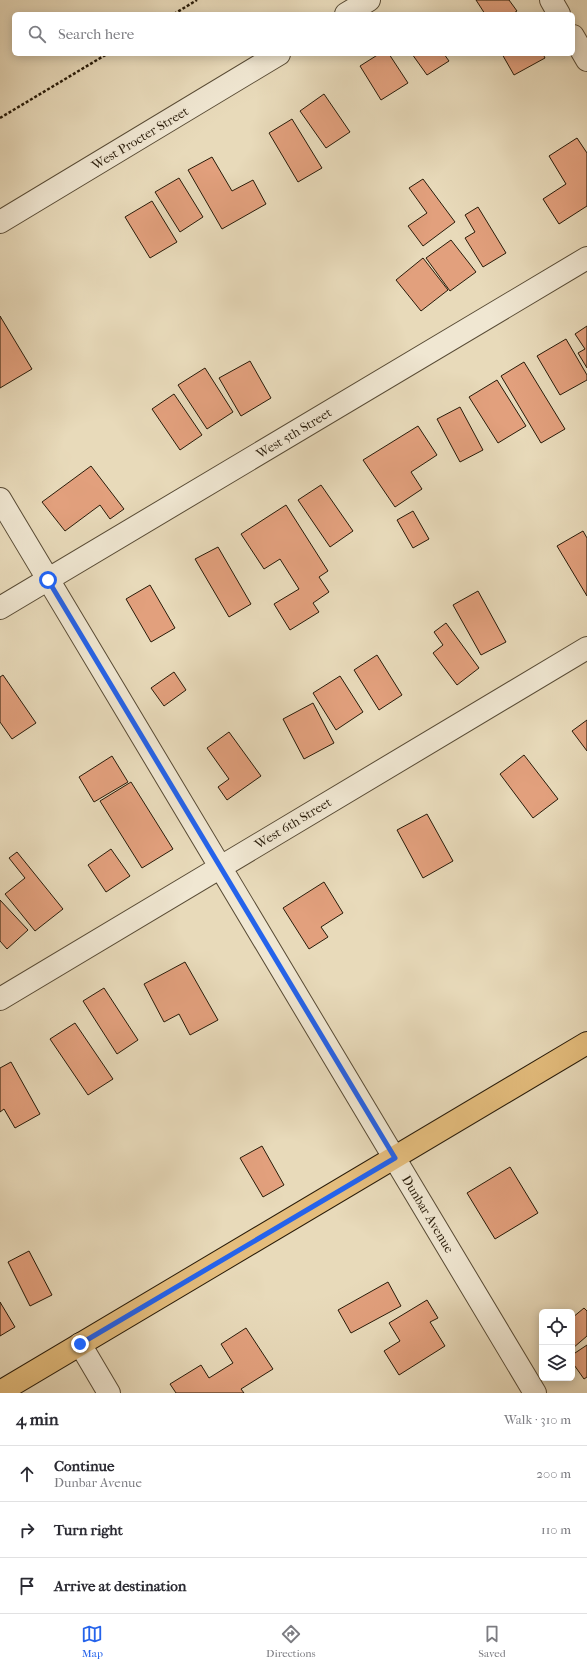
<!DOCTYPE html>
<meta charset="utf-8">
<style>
:root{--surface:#fff;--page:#f2f2f3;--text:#2b2b33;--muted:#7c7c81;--line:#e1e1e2;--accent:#2563eb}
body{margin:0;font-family:"IM FELL French Canon",serif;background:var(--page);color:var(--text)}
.controls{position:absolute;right:12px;bottom:12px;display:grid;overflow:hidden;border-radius:6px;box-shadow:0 2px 10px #0003}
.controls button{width:36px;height:36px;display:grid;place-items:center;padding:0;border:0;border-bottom:1px solid var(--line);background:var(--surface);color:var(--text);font:20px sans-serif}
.stop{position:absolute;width:12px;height:12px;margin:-9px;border:3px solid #2563eb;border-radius:50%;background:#fff}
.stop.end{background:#2563eb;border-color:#fff;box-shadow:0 1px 4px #0008}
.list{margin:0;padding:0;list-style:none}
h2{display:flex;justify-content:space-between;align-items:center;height:52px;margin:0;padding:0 16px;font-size:17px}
h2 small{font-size:13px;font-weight:400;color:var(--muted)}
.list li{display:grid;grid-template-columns:26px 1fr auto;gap:12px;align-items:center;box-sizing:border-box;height:56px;padding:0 16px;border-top:1px solid var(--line)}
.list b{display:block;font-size:15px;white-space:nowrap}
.list p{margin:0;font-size:13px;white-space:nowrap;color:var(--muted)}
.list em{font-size:13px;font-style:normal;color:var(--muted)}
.icon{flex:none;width:22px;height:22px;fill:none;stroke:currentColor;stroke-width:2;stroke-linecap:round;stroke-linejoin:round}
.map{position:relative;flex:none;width:587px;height:1393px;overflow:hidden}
.search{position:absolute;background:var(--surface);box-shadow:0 2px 10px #0003;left:12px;right:12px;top:12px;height:44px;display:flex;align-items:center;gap:10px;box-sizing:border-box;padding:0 14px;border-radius:6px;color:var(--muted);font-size:15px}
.sheet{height:220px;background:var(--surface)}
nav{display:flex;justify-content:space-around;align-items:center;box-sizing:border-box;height:56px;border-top:1px solid var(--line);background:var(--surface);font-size:11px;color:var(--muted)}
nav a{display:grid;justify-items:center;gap:2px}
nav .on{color:var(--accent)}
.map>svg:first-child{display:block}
.building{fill:#e2a07d;stroke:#281b09}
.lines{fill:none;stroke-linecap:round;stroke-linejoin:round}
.minor-casing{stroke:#584b35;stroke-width:24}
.major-casing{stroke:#281b09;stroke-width:24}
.path{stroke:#281b09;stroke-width:2.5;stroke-dasharray:3 2;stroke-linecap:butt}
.minor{stroke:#f0e7d2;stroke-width:22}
.major{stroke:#e4bd7d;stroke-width:22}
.route{stroke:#2563eb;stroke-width:5}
.labels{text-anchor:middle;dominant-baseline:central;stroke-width:3;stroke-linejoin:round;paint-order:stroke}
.street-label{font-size:13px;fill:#281b09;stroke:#f0e7d2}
</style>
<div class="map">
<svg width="587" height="1393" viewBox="0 0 587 1393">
<rect width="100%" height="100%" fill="#e8daba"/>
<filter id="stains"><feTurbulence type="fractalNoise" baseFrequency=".005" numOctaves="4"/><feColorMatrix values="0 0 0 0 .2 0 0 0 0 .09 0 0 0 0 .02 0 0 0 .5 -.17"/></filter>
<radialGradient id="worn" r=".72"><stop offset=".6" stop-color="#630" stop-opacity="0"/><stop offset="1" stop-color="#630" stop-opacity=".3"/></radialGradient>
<path class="building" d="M476,0h33l8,11 -5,3h-27z
M379,54h10l19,29 -27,17 -21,-34z
M412,54h32l5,7 -22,14z
M502,54h41l2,4 -31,17z
M324,94l26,38 -24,16 -26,-37z
M292,119l30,49 -24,14 -29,-49z
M577,138l10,15v53l-28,18 -16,-25 23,-15 -17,-28z
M212,157l20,34 21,-11 13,24 -44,25 -34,-59z
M179,178l24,39 -23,15 -25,-40z
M423,179l32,43 -32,24 -15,-20 19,-13 -18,-25z
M152,201l25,41 -27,16 -25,-41z
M478,207l28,46 -23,14 -18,-29 10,-6 -10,-17z
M451,240l25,32 -26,19 -24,-33z
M423,258l25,32 -27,21 -25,-31z
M0,316l32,53 -32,19z
M587,326v42l-9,-15 7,-4 -10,-15z
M566,339l21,36v5l-27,15 -23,-39z
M250,361l21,37 -30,18 -22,-38z
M524,362l41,67 -24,14 -40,-67z
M205,368l28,44 -26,17 -29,-44z
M497,380l29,46 -28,17 -29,-46z
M174,394l28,41 -22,15 -28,-41z
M460,407l23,43 -23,12 -23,-43z
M418,426l19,29 -26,17 11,17 -27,18 -32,-47z
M91,466l33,43 -14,10 -10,-14 -35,26 -23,-29z
M321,485l32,46 -23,16 -32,-47z
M286,505l42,66 -9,6 10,15 -16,11 6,9 -29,18 -16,-26 25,-15 -19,-30 -16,10 -23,-35z
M413,511l16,28 -16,9 -16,-28z
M583,531l4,7v58l-30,-50z
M218,547l33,57 -22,13 -34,-58z
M150,585l25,43 -24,14 -25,-43z
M478,591l28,51 -25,13 -28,-50z
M446,623l33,45 -22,17 -24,-32 10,-8 -9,-13z
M377,655l25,40 -23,15 -25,-40z
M174,672l12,18 -22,16 -13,-18z
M3,675l33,48 -24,16 -12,-17v-45z
M340,676l23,36 -27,18 -23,-37z
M313,703l21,40 -30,16 -21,-40z
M587,720v31l-15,-20z
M229,732l32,44 -34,24 -9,-13 11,-8 -22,-31z
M524,755l34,44 -25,19 -33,-44z
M112,756l16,26 -34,20 -15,-25z
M131,782l42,67 -31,19 -42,-67z
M427,814l26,47 -30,17 -26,-48z
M111,849l19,27 -24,16 -18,-27z
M17,852l46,57 -28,22 -30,-37 20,-16 -16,-20z
M324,882l19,31 -22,14 7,10 -19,12 -26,-41z
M0,900l28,30 -21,19 -7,-8z
M185,962l33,58 -28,15 -11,-21 -15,8 -20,-38z
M104,988l34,52 -21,14 -34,-53z
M75,1023l38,56 -25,16 -38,-56z
M11,1062l29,52 -25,14 -11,-19 -4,3v-44z
M262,1146l22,39 -21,12 -23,-39z
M510,1167l28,46 -43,26 -28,-46z
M29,1251l23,44 -22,11 -22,-44z
M388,1282l13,24 -50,27 -13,-23z
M427,1300l11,18 -8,4 15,24 -46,29 -15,-24 16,-10 -11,-18z
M0,1302l15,25 -15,9z
M584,1308l3,3v25l-14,12 -1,-30z
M246,1328l27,41 -32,20 3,4h-68l-6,-9 31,-19 8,13 24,-15 -12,-19z
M587,1345v32l-3,2 -12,-17v-7z"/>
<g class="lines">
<g class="minor-casing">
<path id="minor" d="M551,0l8,14
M346,14l23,-14
M573,36l14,24
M0,222l279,-168
M0,499l535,894
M0,608l587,-350
M0,999l587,-351
M80,1344l29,49"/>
</g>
<g class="major-casing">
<path id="major" d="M0,1392l587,-349"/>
</g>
<path class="path" d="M174,14l23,-14
M0,118l107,-64"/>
<use href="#minor" class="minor"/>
<use href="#major" class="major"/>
</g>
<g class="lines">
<path class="route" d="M48,580l347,578 -315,186"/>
</g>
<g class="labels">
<g class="street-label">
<text transform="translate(140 138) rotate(-31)">West Procter Street</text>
<text transform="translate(294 433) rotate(-31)">West 5th Street</text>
<text transform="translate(293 823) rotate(-31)">West 6th Street</text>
<text transform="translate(428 1214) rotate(59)">Dunbar Avenue</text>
</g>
</g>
<rect width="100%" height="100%" filter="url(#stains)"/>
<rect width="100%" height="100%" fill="url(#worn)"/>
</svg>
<div class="controls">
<button><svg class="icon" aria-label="locate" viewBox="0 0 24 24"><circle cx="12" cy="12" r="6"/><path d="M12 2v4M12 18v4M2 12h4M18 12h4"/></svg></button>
<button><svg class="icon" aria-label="layers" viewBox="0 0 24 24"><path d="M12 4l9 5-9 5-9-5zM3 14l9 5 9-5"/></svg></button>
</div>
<div class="stop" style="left:48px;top:580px"></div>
<div class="stop end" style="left:80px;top:1344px"></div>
<div class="search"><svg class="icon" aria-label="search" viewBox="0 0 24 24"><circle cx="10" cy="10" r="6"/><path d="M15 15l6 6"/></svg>Search here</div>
</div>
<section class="sheet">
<h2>4 min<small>Walk · 310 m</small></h2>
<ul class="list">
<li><svg class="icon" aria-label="ahead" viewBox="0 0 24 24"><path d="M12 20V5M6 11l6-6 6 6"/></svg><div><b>Continue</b><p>Dunbar Avenue</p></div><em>200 m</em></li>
<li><svg class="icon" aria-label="right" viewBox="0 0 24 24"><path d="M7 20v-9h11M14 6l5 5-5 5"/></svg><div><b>Turn right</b></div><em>110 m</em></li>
<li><svg class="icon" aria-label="arrive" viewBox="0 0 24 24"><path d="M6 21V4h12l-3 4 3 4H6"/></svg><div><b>Arrive at destination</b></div></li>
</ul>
</section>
<nav>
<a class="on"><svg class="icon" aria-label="map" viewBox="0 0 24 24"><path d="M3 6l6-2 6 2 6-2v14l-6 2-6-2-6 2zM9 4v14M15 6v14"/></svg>Map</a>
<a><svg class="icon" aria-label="directions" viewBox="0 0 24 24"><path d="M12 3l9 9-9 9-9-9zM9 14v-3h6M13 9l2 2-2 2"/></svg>Directions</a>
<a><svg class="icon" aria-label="saved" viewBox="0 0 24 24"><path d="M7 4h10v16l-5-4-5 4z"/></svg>Saved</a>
</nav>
